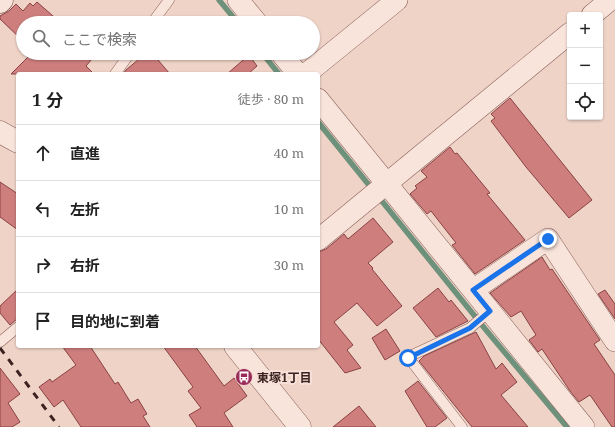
<!DOCTYPE html>
<html lang="ja">
<meta charset="utf-8">
<style>
:root{--surface:#fff;--page:#f2f2f2;--text:#222;--muted:#767676;--line:#e0e0e0}
body{margin:0;font-family:"Noto Serif","Noto Sans JP",serif;background:var(--page);color:var(--text)}
.controls{position:absolute;right:12px;top:12px;display:grid;overflow:hidden;border-radius:4px;box-shadow:0 1px 3px #0004}
.controls button{width:36px;height:36px;display:grid;place-items:center;padding:0;border:0;border-bottom:1px solid var(--line);background:var(--surface);color:var(--text);font:20px sans-serif}
.stop{position:absolute;width:12px;height:12px;margin:-9px;border:3px solid #1a73e8;border-radius:50%;background:#fff}
.stop.end{background:#1a73e8;border-color:#fff;box-shadow:0 1px 4px #0008}
.list{margin:0;padding:0;list-style:none}
h2{display:flex;justify-content:space-between;align-items:center;height:52px;margin:0;padding:0 16px;font-size:17px}
h2 small{font-size:13px;font-weight:400;color:var(--muted)}
.list li{display:grid;grid-template-columns:26px 1fr auto;gap:12px;align-items:center;box-sizing:border-box;height:56px;padding:0 16px;border-top:1px solid var(--line)}
.list b{display:block;font-size:15px;white-space:nowrap}
.list em{font-size:13px;font-style:normal;color:var(--muted)}
.icon{flex:none;width:22px;height:22px;fill:none;stroke:currentColor;stroke-width:2;stroke-linecap:round;stroke-linejoin:round}
.map{position:relative;flex:none;width:615px;height:427px;overflow:hidden}
.search{position:absolute;background:var(--surface);box-shadow:0 1px 3px #0004;left:16px;top:16px;width:304px;height:44px;display:flex;align-items:center;gap:10px;box-sizing:border-box;padding:0 14px;border-radius:22px;color:var(--muted);font-size:15px}
.panel{position:absolute;background:var(--surface);box-shadow:0 1px 3px #0004;left:16px;top:72px;width:304px;height:276px;border-radius:4px}
.map>svg:first-child{display:block}
.lines{fill:none;stroke-linecap:round;stroke-linejoin:round}
.stream{stroke:#6e917b;stroke-width:5.5}
.building{fill:#cd7e7d;stroke:#8a4242}
.service-casing{stroke:#8b625c;stroke-width:11}
.minor-casing{stroke:#8b625c;stroke-width:22}
.tertiary-casing{stroke:#8b625c;stroke-width:23}
.secondary-casing{stroke:#6d443f;stroke-width:23}
.service{stroke:#f9e4db;stroke-width:10}
.minor{stroke:#f9e4db;stroke-width:21}
.tertiary{stroke:#f9e4db;stroke-width:22}
.secondary{stroke:#f9e4db;stroke-width:22}
.rail{stroke:#3b2220;stroke-width:3;stroke-dasharray:7 7;stroke-linecap:butt}
.route{stroke:#1a73e8;stroke-width:5}
.labels{text-anchor:middle;dominant-baseline:central;stroke-width:4;stroke-linejoin:round;paint-order:stroke}
.poi-label{font-size:12px;font-weight:bold;fill:#3b2220;stroke:#f6e0d7;text-anchor:start}
</style>
<div class="map">
<svg width="615" height="427" viewBox="0 0 615 427">
<rect width="100%" height="100%" fill="#efd3c7"/>
<g class="lines">
<path class="stream" d="M219,0l19,23
M262,53l17,21
M318,122l168,208 81,97"/>
</g>
<path class="building" d="M37,2l24,21h-38v18l-23,-22v-3l9,-5 7,-7 7,7 7,-8 3,3z
M32,53h65l-11,13 8,8h-83z
M136,53h16l18,21h-47l3,-4 13,-11 -3,-4z
M249,55l8,11 -9,8h-21z
M510,98l82,102 -23,18 -43,-51 -35,-46 4,-3 -4,-4z
M450,147l5,7 2,-1 33,40 -3,1 38,46 -50,34 -23,-29 4,-2 -25,-32 -4,3 -17,-20 7,-6 -2,-2 12,-9 -6,-6z
M0,182l18,12v36l-18,-13z
M373,218l20,24 -25,21 5,5 -1,1 30,37 -25,20 -20,-23 -23,19 19,23 -6,5 14,18 -16,5 -27,-34v-87l8,-3 18,-15 4,5z
M542,257l8,13 2,-1 48,71 -6,4 21,31v52h-3l-22,-32 -11,7 -9,-11 -28,-42 -4,3 -9,-12 7,-5 -15,-24 -10,6 -21,-24z
M438,288l11,14 2,-2 17,21 -32,16 -23,-29z
M18,289v29l-8,7 -10,-12v-7z
M605,290l10,14v15l-17,-25z
M386,329l14,22 -15,9 -13,-22z
M476,332l20,37 6,-6 15,19 -16,13 27,32h-56l-53,-66 5,-5z
M62,346h28l25,38 3,-2 13,21 7,-4 9,15 -4,2 7,11h-69l-18,-27 -9,7 -15,-20 11,-8 2,3 24,-17z
M163,346h32l29,40 10,-8 13,18 -23,17 9,14h-36l-8,-12 12,-7 -13,-17 5,-4z
M0,368l20,26 -12,9 12,19 -8,5h-12z
M418,381l29,37 -12,9h-8l-22,-36z
M359,406l17,21h-43z"/>
<g class="lines">
<g class="service-casing">
<path id="service" d="M152,23l17,-23
M115,74l15,-21
M0,342l18,-15
M462,427l-54,-70 62,-29 20,-17"/>
</g>
<g class="minor-casing">
<path id="minor" d="M238,0l19,23
M592,15l18,-15
M281,53l17,21
M306,74l91,-74
M318,99l266,328
M318,240l252,-207
M473,290l75,-51 67,102"/>
</g>
<g class="tertiary-casing">
<path id="tertiary" d="M0,132l18,10
M235,346l65,81"/>
</g>
<g class="secondary-casing">
<path id="secondary" d="M0,2l2,-2"/>
</g>
<use href="#service" class="service"/>
<use href="#minor" class="minor"/>
<use href="#tertiary" class="tertiary"/>
<use href="#secondary" class="secondary"/>
<path class="rail" d="M0,348l59,79"/>
</g>
<g class="lines">
<path class="route" d="M408,358l62,-30 20,-17 -17,-21 75,-51"/>
</g>
<defs>
<g id="bus-disc" transform="scale(0.9)"><circle r="9.5" fill="#9a2c59" stroke="#f6e0d7"/><path d="M-5-6H5V4H4V6H2V4H-2V6H-4V4H-5ZM-3.5-4V0h7V-4ZM-3.5 1.2v1.5H-2V1.2ZM2 1.2v1.5H3.5V1.2Z" fill="#fff"/></g>
</defs>
<g fill-rule="evenodd">
<use href="#bus-disc" x="244" y="377"/>
</g>
<g class="labels">
<g class="poi-label">
<text x="257" y="377">東塚1丁目</text>
</g>
</g>
</svg>
<div class="controls">
<button>+</button>
<button>−</button>
<button><svg class="icon" aria-label="locate" viewBox="0 0 24 24"><circle cx="12" cy="12" r="6"/><path d="M12 2v4M12 18v4M2 12h4M18 12h4"/></svg></button>
</div>
<div class="stop" style="left:408px;top:358px"></div>
<div class="stop end" style="left:548px;top:239px"></div>
<div class="search"><svg class="icon" aria-label="search" viewBox="0 0 24 24"><circle cx="10" cy="10" r="6"/><path d="M15 15l6 6"/></svg>ここで検索</div>
<section class="panel">
<h2>1 分<small>徒歩 · 80 m</small></h2>
<ul class="list">
<li><svg class="icon" aria-label="ahead" viewBox="0 0 24 24"><path d="M12 20V5M6 11l6-6 6 6"/></svg><div><b>直進</b></div><em>40 m</em></li>
<li><svg class="icon" aria-label="left" viewBox="0 0 24 24"><path d="M17 20v-9H6M10 6l-5 5 5 5"/></svg><div><b>左折</b></div><em>10 m</em></li>
<li><svg class="icon" aria-label="right" viewBox="0 0 24 24"><path d="M7 20v-9h11M14 6l5 5-5 5"/></svg><div><b>右折</b></div><em>30 m</em></li>
<li><svg class="icon" aria-label="arrive" viewBox="0 0 24 24"><path d="M6 21V4h12l-3 4 3 4H6"/></svg><div><b>目的地に到着</b></div></li>
</ul>
</section>
</div>
